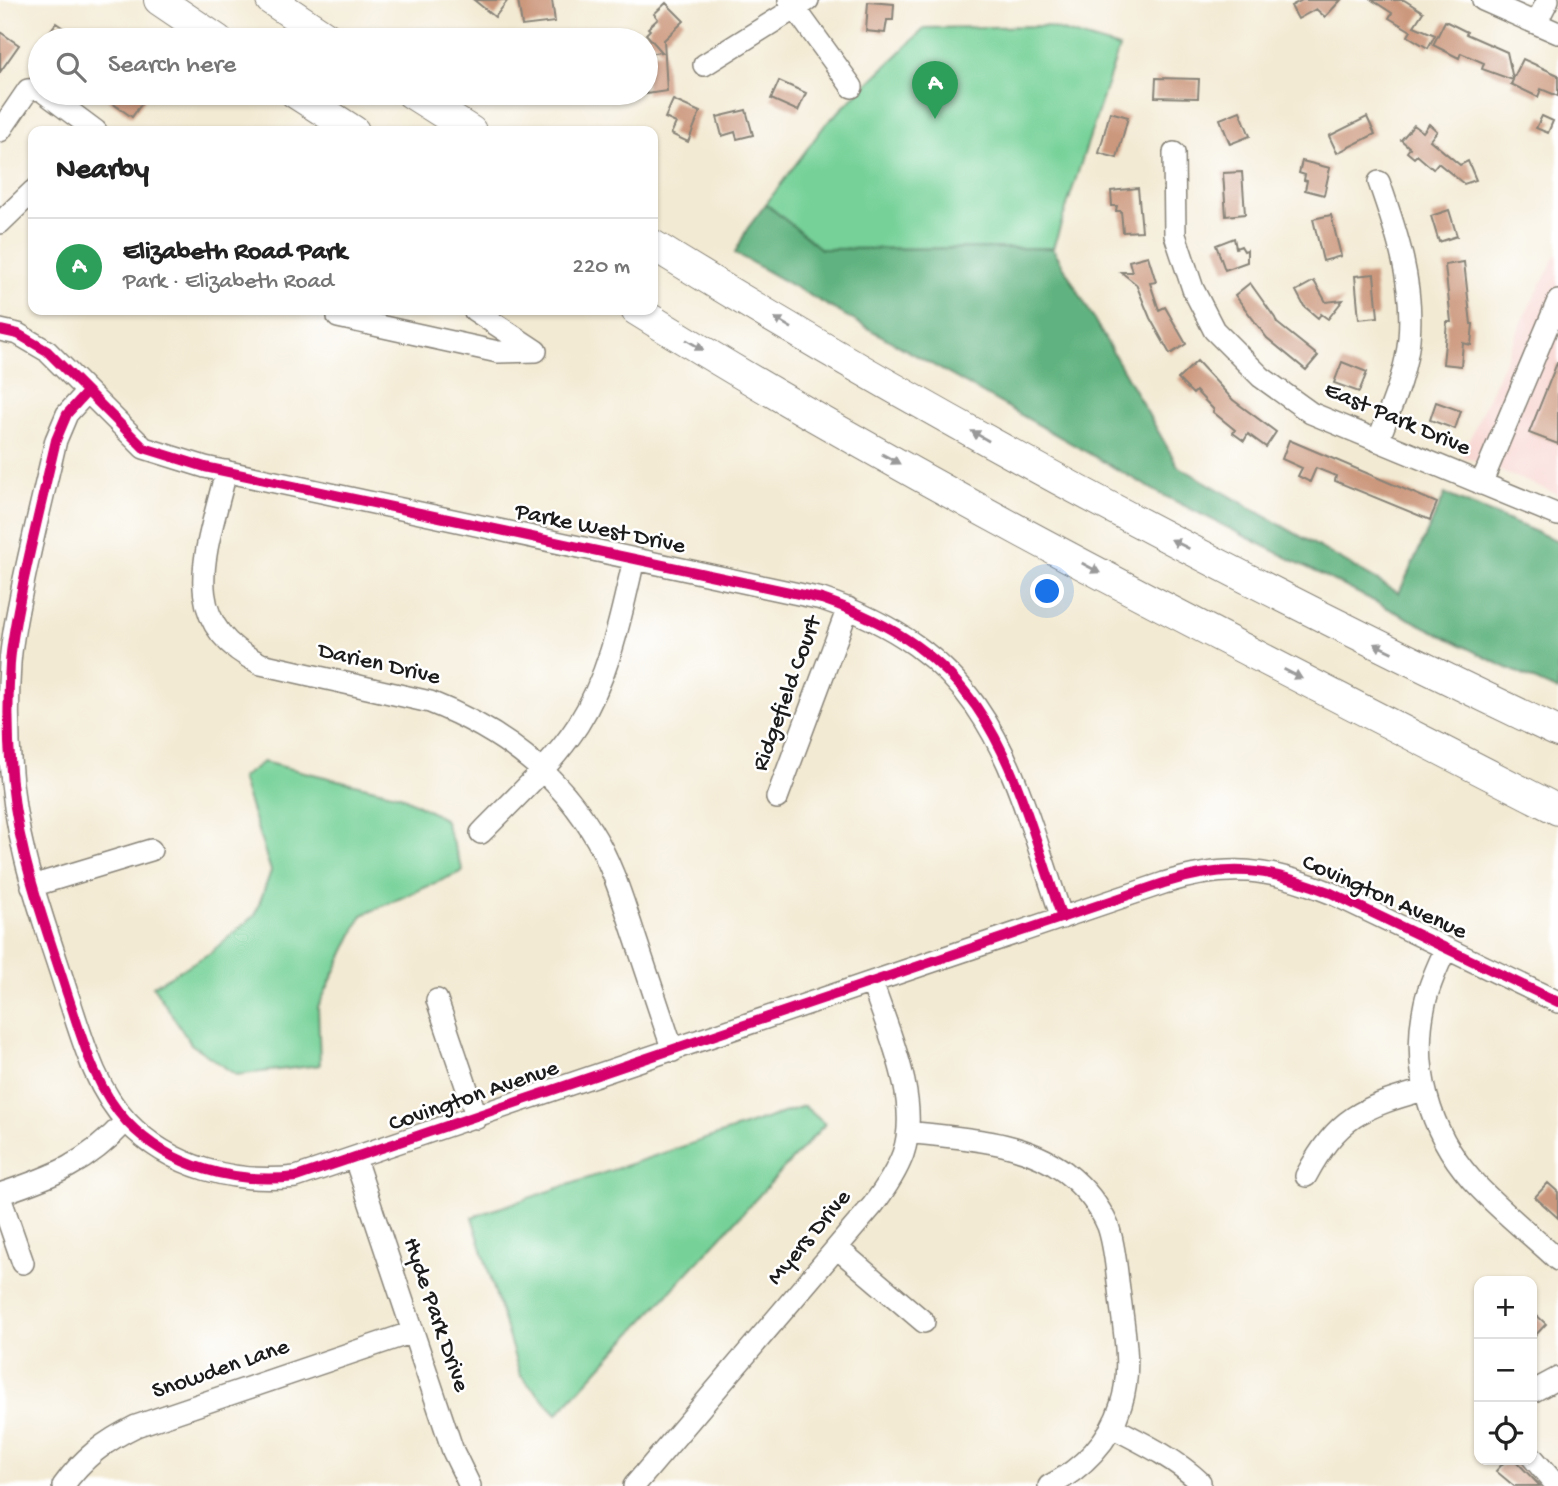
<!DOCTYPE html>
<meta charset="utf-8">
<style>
:root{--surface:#fff;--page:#f6f6f6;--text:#222;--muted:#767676;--line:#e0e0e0;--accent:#ea580c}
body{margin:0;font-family:"Gochi Hand",sans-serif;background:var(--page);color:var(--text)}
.controls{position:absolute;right:21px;bottom:21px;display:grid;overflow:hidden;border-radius:14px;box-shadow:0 2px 5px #0004}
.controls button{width:63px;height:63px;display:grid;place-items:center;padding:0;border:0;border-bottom:2px solid var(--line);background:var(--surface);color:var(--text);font:35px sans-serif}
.you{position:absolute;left:1048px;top:592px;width:24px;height:24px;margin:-18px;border:5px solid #fff;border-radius:50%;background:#1a73e8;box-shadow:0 0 0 10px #1a73e833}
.badge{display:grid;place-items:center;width:46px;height:46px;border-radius:50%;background:var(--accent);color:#fff;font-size:23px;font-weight:700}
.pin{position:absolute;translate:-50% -58px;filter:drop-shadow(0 2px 4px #0008)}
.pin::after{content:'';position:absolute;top:37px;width:24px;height:21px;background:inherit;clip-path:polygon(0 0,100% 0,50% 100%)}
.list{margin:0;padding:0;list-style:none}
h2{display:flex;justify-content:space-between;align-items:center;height:91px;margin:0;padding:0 28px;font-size:30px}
h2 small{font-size:23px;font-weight:400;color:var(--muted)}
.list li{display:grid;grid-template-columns:46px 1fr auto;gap:21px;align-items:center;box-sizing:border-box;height:98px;padding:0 28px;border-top:2px solid var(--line)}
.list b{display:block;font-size:26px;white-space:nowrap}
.list p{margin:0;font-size:23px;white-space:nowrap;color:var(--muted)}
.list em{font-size:23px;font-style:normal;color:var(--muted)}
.icon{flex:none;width:38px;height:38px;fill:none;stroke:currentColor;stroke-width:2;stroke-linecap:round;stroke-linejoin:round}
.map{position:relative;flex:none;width:1558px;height:1486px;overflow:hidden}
.search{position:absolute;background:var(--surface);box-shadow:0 2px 5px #0004;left:28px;top:28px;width:630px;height:77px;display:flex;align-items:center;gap:18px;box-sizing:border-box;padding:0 24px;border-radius:38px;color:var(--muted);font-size:26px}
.panel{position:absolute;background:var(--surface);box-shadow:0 2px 5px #0004;left:28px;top:126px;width:630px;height:189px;border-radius:14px}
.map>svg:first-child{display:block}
.built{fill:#f7d0cb}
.green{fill:#76d198;stroke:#49765a;stroke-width:2}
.forest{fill:#60b380;stroke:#3e684e;stroke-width:2}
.building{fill:#cc987d}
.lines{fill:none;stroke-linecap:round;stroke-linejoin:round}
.minor-casing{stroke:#888378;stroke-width:24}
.highway-casing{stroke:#888378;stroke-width:32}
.minor{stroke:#fff;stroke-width:21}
.highway{stroke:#fff;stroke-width:30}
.cycleway-casing{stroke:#fff;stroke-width:15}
.cycleway{stroke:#d6006c;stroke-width:10}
.oneway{fill:#999}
.labels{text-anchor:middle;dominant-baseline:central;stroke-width:5;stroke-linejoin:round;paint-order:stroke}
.street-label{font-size:24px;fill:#1c1c1c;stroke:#fff}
</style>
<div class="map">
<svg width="1558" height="1486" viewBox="0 0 1558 1486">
<rect width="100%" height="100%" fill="#fff"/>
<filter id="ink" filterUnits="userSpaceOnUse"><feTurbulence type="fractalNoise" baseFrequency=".0143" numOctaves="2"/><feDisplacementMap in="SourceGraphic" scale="14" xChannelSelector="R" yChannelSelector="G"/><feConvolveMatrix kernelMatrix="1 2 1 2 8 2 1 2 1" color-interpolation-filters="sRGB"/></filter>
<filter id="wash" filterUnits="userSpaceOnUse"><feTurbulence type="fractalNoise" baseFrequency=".00686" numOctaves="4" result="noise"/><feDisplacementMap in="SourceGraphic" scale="28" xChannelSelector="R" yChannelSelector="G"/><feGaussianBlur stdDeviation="1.57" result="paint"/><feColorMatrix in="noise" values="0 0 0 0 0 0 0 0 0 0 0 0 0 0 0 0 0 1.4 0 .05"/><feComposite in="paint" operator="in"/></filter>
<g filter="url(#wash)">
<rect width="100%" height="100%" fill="#f3ead3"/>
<path class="built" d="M1558,252v242l-96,-38 68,-151z"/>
<path class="green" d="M1045,26l74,22 -66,200 -232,1 -55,-45 59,-79 100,-97z
M263,762l137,33 44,24 19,52 -101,44 -44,92 2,58 -84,10 -45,-31 -38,-58 57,-33 45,-38 16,-44 -30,-93z
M804,1106l21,18 -268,290 -37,-39 -48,-158z"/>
<path class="forest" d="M766,204l55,45 232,-1 125,218 221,127 46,-99 113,47v150l-57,-26 -342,-172 -424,-240 12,-24z"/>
<g id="blocks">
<path class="building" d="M474,0h34l-13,17z
M518,0h34l3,22 -33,4z
M1302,0h39l-16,17 -9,-8 -18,10 -7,-13z
M1372,0h32l19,12 -9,14 21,9 -7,13 -20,-12 3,-5 -22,-13 3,-5z
M868,2l26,2 -1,16h-6l-2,13 -19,-2z
M666,3l18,18 -20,19 3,51 -21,3v-40l16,-2 -16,-18 4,-4 -2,-2 10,-9 -4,-5z
M1445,21l22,11 -1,2 41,18 6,27 10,-20 35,16v21l-17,-7 -3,8 -27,-13 2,-4 -31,-11 2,-6 -23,-10 -2,5 -26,-13z
M56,23l25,17h-37z
M0,32l19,13 -19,27z
M1156,78l43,1 -1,19 -43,-1z
M779,81l27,12 -8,18 -27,-12z
M98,93h51l-17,24z
M673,100l27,12 -12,30 -17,-8 5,-11 -11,-5z
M746,110l7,25 -16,4 -2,-7 -13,4 -5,-19z
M1240,111l10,25 -20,8 -10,-25z
M1110,112l18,5 -11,41 -18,-5z
M1542,116l11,5 -5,12 -12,-5z
M1367,117l8,17 -38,19 -8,-17z
M1429,124l8,7 -7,9 30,25 8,-4 8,19 -12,4 -26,-21 -5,6 -16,-14 -3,3 -7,-6 3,-4 -9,-8 13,-15 9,7z
M1302,161l28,7 -6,27 -19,-5 2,-9 -3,-1 1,-5 -6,-2z
M1242,172l3,42 -19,2 -3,-43z
M1138,188l4,43 -19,1 -2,-21h-5l1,-5h-5l-1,-15z
M1449,210l8,26 -18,6 -8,-26z
M1331,215l10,41 -18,5 -10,-42z
M1234,238l2,10 5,-2 3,5 3,-1v12l-22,8 -9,-25z
M1148,256l8,26 -6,1 9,27 6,-3 21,37 -16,10 -20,-36 -14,-34 -15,-12h11l-3,-11z
M1464,262l7,62h2l-2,21 -8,-2 -2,23 -18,-2 4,-42h4l-6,-57z
M1374,274l4,43 -19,2 -4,-43z
M1314,281l12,21 17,-2 -15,19 -7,-5 -3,4 -14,-12 -8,-15z
M1250,283l25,35 2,5 41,33 -12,14 -39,-32 -32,-43z
M1197,361l36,39 43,32 -10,15 -18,-13 -4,7 -11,-8 2,-3 -22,-18 1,-2 -18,-19 -3,3 -15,-15z
M1342,362l25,10 -8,20 -25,-9z
M1557,363h1v81l-29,-11z
M1436,402l25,9 -6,18 -25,-9z
M1289,440l148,63 -7,17 -95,-39 1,-5 -20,-8 -6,14 -12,-6 4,-8 -20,-9z
M1548,1183l10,9v26l-23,-21z
M1532,1311l14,13 -14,15z
M1506,1460h9l25,26h-26l-18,-15z"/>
</g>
</g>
<g filter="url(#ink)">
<use href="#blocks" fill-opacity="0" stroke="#888378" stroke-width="2"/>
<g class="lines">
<g class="minor-casing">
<path id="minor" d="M789,0l63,87
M1483,0l75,33
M1536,23l12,-23
M704,65l104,-65
M45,93l51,38
M0,131l28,-41 12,-1
M1174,153l1,82 18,54 21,41 47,47 50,36 247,102
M0,223l33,-32
M339,310l-1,7 160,35 38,-1
M474,310l62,41
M0,330l18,4 29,17 97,97 61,19 617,132c171,58 188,166 240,319
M87,392l-20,22 -11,26c-11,48 -23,96 -33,144 -5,26 -11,52 -13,79 -4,64 -1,131 15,194 11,46 28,91 42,136 15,44 27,94 60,129 44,46 108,62 169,55l868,-294c64,-20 105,-15 167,10l227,109
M1378,441c12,-32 28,-67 31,-102 5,-55 -12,-106 -30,-157
M226,471c-17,75 -54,150 35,193l169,38c66,26 123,66 161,128 20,31 31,68 43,104 13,39 26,78 39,117
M1481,484l77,-183
M777,798l71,-190
M481,833c33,-34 71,-68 97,-108 32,-51 43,-109 56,-166
M32,886l119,-36
M1446,948c-8,18 -17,36 -21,55 -14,63 4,128 46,176 26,29 58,54 87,81
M437,1000l40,118
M908,1132c54,7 112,7 157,40 18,14 34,33 43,54 7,20 8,42 11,63 4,37 14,79 2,116 -11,36 -39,64 -72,81
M355,1159l98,292 17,35
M1306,1176c31,-59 57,-69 118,-86
M0,1194c54,-18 86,-30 126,-73
M0,1197l23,66
M837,1248l87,74
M1532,1392l26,-14
M1112,1427c31,16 62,31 88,55
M1532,1457l25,29
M63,1486c20,-28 42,-45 73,-60l277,-94
M634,1486l239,-281c12,-16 23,-32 30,-51 18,-52 -14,-121 -31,-171"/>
</g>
<g class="highway-casing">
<path id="highway" d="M159,0l59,40
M271,0l60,40
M295,93l59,38
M411,93l60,38
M653,245c291,181 596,340 905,487
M636,310c297,185 611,340 922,500"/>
</g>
<use href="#minor" class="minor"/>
<use href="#highway" class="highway"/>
<g class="cycleway-casing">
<path id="cycleway" d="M0,330l18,4 29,17 97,97 61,19 617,132c171,58 188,166 240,319
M87,392l-20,22 -11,26c-11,48 -23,96 -33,144 -5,26 -11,52 -13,79 -4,64 -1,131 15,194 11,46 28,91 42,136 15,44 27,94 60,129 44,46 108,62 169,55l868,-294c64,-20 105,-15 167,10l227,109"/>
</g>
<use href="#cycleway" class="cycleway"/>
</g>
<defs><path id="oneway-solid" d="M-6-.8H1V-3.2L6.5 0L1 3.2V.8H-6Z" transform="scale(1.75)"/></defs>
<g class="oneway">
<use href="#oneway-solid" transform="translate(783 323) rotate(-149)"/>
<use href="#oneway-solid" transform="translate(695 345) rotate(31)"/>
<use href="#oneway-solid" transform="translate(980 436) rotate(-150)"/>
<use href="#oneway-solid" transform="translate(891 459) rotate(29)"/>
<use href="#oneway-solid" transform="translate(1180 544) rotate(-153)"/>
<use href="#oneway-solid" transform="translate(1091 568) rotate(28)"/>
<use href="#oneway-solid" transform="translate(1383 648) rotate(-154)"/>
<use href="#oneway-solid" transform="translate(1293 674) rotate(27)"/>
</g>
</g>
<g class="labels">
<g class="street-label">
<text transform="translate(1397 420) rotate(23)">East Park Drive</text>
<text transform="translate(600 530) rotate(12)">Parke West Drive</text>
<text transform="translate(379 665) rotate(13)">Darien Drive</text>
<text transform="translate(788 694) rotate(-70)">Ridgefield Court</text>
<text transform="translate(1384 898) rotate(24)">Covington Avenue</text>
<text transform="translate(474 1097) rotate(-19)">Covington Avenue</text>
<text transform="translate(810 1238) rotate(-50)">Myers Drive</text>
<text transform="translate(435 1315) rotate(71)">Hyde Park Drive</text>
<text transform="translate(221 1370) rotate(-19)">Snowden Lane</text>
</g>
</g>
</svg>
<div class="controls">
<button>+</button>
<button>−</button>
<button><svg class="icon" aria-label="locate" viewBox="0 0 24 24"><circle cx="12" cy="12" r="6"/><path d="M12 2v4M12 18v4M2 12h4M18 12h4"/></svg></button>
</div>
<div class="you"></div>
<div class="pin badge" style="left:935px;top:119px;background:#2e9e5b">A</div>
<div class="search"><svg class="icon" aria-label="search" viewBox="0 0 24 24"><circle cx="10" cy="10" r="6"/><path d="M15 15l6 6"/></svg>Search here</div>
<section class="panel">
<h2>Nearby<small></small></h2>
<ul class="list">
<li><span class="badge" style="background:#2e9e5b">A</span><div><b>Elizabeth Road Park</b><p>Park · Elizabeth Road</p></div><em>220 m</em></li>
</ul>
</section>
</div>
